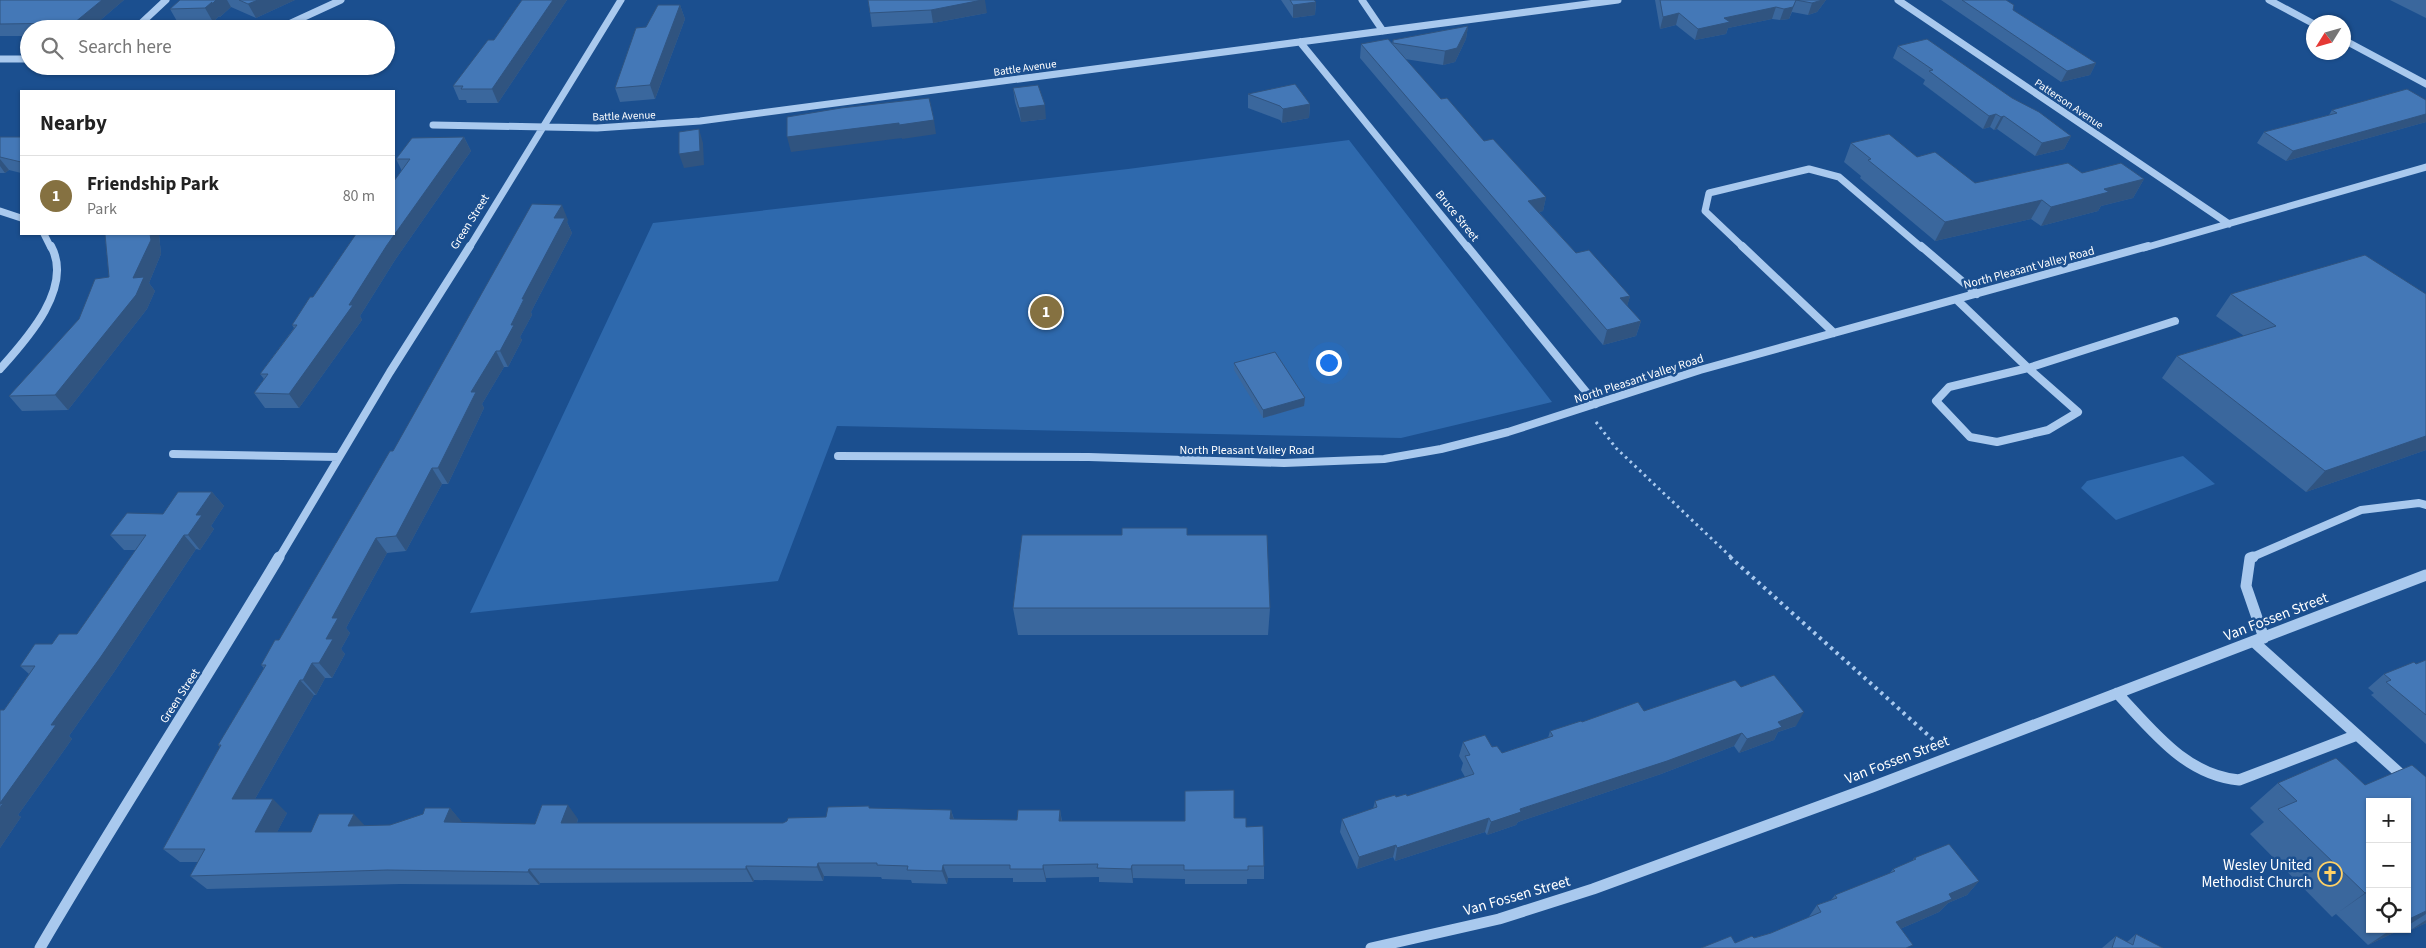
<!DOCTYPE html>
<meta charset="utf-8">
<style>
:root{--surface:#fff;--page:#f6f6f6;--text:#222;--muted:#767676;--line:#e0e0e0;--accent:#857141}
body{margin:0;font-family:"Source Sans 3",sans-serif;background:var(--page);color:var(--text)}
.controls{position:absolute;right:15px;bottom:15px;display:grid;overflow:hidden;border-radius:0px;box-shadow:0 1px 4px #0004}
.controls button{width:45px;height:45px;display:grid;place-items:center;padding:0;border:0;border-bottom:1px solid var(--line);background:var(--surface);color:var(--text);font:25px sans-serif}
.compass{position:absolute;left:2306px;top:15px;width:45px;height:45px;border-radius:50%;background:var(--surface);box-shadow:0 1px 4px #0004;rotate:233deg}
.you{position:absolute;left:1328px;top:362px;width:18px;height:18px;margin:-12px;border:4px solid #fff;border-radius:50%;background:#1a73e8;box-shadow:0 0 0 8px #1a73e833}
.badge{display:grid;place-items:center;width:32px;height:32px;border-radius:50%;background:var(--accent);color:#fff;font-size:16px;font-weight:700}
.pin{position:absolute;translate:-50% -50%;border:2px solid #fff;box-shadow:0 1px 5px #0006}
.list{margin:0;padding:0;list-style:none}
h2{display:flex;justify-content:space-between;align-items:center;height:65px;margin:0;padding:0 20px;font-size:21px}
h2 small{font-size:16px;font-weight:400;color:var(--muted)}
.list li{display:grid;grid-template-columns:32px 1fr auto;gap:15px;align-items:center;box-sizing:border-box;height:80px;padding:0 20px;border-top:1px solid var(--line)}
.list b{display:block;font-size:19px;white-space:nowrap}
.list p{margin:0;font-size:16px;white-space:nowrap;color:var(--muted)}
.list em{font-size:16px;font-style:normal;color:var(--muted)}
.icon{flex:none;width:28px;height:28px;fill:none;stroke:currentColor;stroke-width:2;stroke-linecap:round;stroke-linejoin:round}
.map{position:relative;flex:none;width:2426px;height:948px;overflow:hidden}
.search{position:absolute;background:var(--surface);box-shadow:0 1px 4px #0004;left:20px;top:20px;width:375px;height:55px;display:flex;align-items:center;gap:12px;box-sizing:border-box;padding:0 18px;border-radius:28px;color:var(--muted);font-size:19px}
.panel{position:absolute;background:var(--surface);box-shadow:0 1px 4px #0004;left:20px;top:90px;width:375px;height:145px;border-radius:0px}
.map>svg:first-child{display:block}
.green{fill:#2e69ad}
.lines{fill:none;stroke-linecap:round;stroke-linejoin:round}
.path-far1{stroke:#a9c9ee;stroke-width:3;stroke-dasharray:2.5 4;stroke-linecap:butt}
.path{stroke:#a9c9ee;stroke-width:4;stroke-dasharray:3 4.5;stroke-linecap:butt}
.minor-far2{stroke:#a9c9ee;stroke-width:7}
.minor-far1{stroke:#a9c9ee;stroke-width:8}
.minor{stroke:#a9c9ee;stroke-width:11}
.wall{fill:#3a679d}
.shaded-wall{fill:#305480}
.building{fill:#4478b7;stroke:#305480}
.labels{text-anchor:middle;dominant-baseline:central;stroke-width:5;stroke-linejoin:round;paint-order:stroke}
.far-street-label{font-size:11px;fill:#fff;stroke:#1b4f8f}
.street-label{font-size:12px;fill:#fff;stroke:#1b4f8f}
.near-street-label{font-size:15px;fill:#fff;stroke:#1b4f8f}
.near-poi-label{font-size:15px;fill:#fff;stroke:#1b4f8f;text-anchor:end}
</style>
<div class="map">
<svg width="2426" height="948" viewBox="0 0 2426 948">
<rect width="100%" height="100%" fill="#1b4f8f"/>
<path class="green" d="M1349,140l203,262 -151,36 -564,-12 -59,155 -308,32 183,-390 475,-54z
M2183,456l32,28 -99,36 -35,-32 6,-7z"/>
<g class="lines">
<path class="path-far1" d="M1596,422l20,26 116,110"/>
<path class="path" d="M1730,557l207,186"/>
<path class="minor-far2" d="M1362,0l21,31
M1898,0l331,224
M2269,0l45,24
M135,29l31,-29
M278,29l63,-29
M2344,40l82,44
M1300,42l168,206
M0,59h29
M433,125l164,3 103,-7 918,-121
M0,211l21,7
M44,234l7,14
M469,248l152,-248
M1744,248l-39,-37 4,-18 100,-24 30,8 83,71
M2144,248l282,-81"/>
<path class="minor-far1" d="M1467,246l129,158
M1742,246l92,87
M1921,246l56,48
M1957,300l71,68
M2028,368l50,44 -30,18 -51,12 -27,-5 -34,-36 13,-14z
M2028,368l147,-47
M0,369c26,-29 74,-81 51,-123
M173,454l166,3
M838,456l251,1 195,6 100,-4 57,-10 67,-17 192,-62 448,-124
M279,558l111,-186 80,-126
M2250,558l111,-48 58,-7 7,2"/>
<path class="minor" d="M2253,557l-3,1 -4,28 18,52
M2254,642l151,136
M2117,693c35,37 68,82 122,87l118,-45
M40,948c77,-132 161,-260 239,-391
M1371,948l128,-29 94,-30 279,-102 554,-212"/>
</g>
<path class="wall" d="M0,0h124l-34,29h-61v7h-29z
M180,0h115l-39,18 -25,-11 -11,10 -1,-1 -6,6 -35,1 -8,-14z
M522,0h45l-69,103h-31l-1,-3h-7l-6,-14 41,-46z
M868,0l119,13 -54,10 -61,4 -2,-14z
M1281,0h33l2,2 -1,13 -22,3z
M1655,0h171l-9,12 -9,3 -16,-3 -3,7 -9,1 -8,-1 -44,9 -2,6 -31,6 -19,-15 -16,4z
M1941,0h65l7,10 83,53 -6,12 -29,7z
M2390,0h36v18z
M680,5l5,14 -30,80 -35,3 -5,-14 31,-61z
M1468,26l-2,13 -11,23 -12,3 -38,-6 36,40 43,42 62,56 -3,14 -4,1 37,41 54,43 -3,10 14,15 -5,15 -33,9 -243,-287 1,-14h31l1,-4z
M1898,46l114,52 59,38 -7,13 -29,7 -38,-27 -3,1 -4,-3 -7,2 -60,-45 2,-4 -32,-22z
M1013,88l33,31 -25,3 -6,-20z
M1248,94l62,10 -1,14 -27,5 -2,-3 -32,-12z
M2426,100v22l-140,39 -29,-18 7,-11 65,-17 3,-5z
M0,137h21v36l-12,-3 -4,3h-5z
M464,137l7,14 -76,109 -35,56 2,4 -63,88h-34l-11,-15 10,-14 -4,-5 34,-46 -2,-3 21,-28 89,-126 -6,-12z
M1851,143l66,14 58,26 107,-10 62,6 -11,19 -32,8 -3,5 -57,15 -10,-7 -96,22 -75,-63 1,-2 -17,-14z
M568,220l-1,2 5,11 -41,79 1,3 -12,22 2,3 -14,27h-4l-22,37 2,4 -36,76h-6l-36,67 -19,2 -41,75 4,5 -9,16 4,5 -13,24h-7l-9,17h-2l-59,104 32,14 -10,19h34l54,-6 25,-1 60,-17 12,15 73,1 43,-5 -1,4h206l43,-6 44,-9 81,2 3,9 63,1 43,-10 2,11h123l49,-3 12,9 18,39v13h-17v5h-62v-5l-52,-1v5l-34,-1v-5l-53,1v4h-33v-4h-65l-1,6 -35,-1 -1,-3 -29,-1 -1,-2 -57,-1 -1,5 -69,-1 -1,2 -213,1 -1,2 -139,-1 -193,5 -17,-13 8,-14h-18l-17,-13 57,-102 -2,-2 46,-77 -3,-3 18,-25 114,-189z
M105,234h54l2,20 -12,29 6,8 -8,18 -79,101 -46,1 -13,-15 70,-77 30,-42z
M2231,294h195v156l-120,42 -144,-114 15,-22 67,-20 -28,-20z
M1234,363l71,35 -1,8 -41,12 -29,-48z
M212,492l12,14 -13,20 3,3 -14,21 -4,-1 -82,123 -45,64 3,3 -54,76 3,2 -21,31 4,-138 25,-36 -9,-8 32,-22 25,-10 59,-84h-12l-14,-15 53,-21z
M1013,608h257l-2,27h-250z
M2426,660v84l-55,-49 3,-2 -6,-5 16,-14 32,-10z
M1741,687l55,39 -18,6 -4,8 -35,13 -5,-7 -73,28 -143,48 -2,3 -29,10 -2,-3 -90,29 -2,-4 -36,12 -17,-37 2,-13 31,-10 2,-8 21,-4 11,-1 58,-19 -4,-7 2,-7 -4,-7 4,-14 29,5 10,6 46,-15 2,-7 32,-9 62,-11z
M2426,777v146l-17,8 -2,-2v-127h-37v127h32l-34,16 -32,-31 -4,3 -82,-83 14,-12 -14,-14 28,-25 87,2z
M1914,858l65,23 -12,14 -19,8 -9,9 -39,17 -165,14 36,-10 37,-15 9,-13 14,-5 4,-5 54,-21 4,-5 19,-8z
M2136,934l27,14h-61l14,-12 11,6z"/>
<path class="shaded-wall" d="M102,0h22l-34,29h-13l-3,-6z
M216,0h11l4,7 -11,10 -1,-1 -6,6 -8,-14 7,-6z
M258,0h37l-39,18 -8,-14z
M553,0h14l-69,103 -6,-14z
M982,0h3l2,13 -54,10 -2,-13z
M1796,0l-7,19 -9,1 4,-11z
M1822,0h4l-9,12 -9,3 4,-12z
M1316,2l-1,13 -22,3v-13z
M680,5l5,14 -30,80 -5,-14z
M1776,7l-4,12 -44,9 -2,6 -31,6 3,-11 26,-11z
M1679,13l-3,12 -16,4 3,-12z
M1468,26l-2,13 -11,23 -12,3 2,-14z
M2096,63l-6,12 -29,7 6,-11z
M1310,104l-1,14 -27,5 1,-14z
M1045,105l1,14 -25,3 -2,-14z
M1996,114l-6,13 -7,2 6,-13z
M2426,114v8l-140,39 7,-10z
M2004,116l-7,13 -3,1 7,-13z
M934,120l2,14 -34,5v-1l-111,14 -4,-15 112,-14z
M699,129l4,14 1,22 -20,3 -5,-14z
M2071,136l-7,13 -29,7 7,-13z
M464,137l7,14 -76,109 -35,56 2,4 -63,88 -10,-14 98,-149z
M0,159l9,11 -4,3 -5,-7z
M2144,179l-11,19 -32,8 -3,5 -57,15 10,-19 53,-18z
M1546,197l-3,14 -17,4 2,-14z
M2042,200l-11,19 -96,22 10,-19z
M562,205l6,15 -1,2 5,11 -41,79 1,3 -12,22 2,3 -14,27 -8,-16 54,-133z
M150,234h9l2,20 -12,29 6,8 -8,18 -79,101 -13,-15 78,-117z
M1630,296l-4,14 -6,-12z
M1641,321l-5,15 -33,9 4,-15z
M496,351l8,16 -22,37 2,4 -36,76 -10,-16 33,-76z
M1305,398l-1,8 -41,12v-8z
M2426,436v14l-120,42 19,-21z
M432,468l10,16 -36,67 -10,-15z
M212,492l12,14 -13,20 3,3 -14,21 -12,-15 8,-20z
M184,535l12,14 -82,123 -45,64 3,3 -54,76 3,2 -21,31v-45l51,-78z
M376,538l11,15 -41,75 4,5 -9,16 4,5 -13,24 -13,-15 13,-45z
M312,663l13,15 -9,17 -13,-15z
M300,680l14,15 -67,118 -15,-14z
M1804,712l-8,14 -18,6 -4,8 -35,13 8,-14 31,-17z
M1742,733l-8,13 -73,28 -143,48 -2,3 -29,10 4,-13 29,-13z
M273,799l14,14 -17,33 -15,-14z
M568,805l10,14 -6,18 -11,-14z
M450,808l12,14 -6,14 -12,-14z
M951,810l4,14 -5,-5z
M1060,810l2,14 -3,-3z
M354,814l13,14 -19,-2z
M1489,818l-4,14 -90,29 2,-13z
M1396,845l-3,12 -36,12 2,-12z
M818,863l6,13 -1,5 -6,-14z
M943,865l5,13 -1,6 -5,-13z
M1043,865l3,13v4l-3,-13z
M1132,865l1,13v5l-2,-14z
M746,866l8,14 -1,2 -7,-13z
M529,869l11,14 -1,2 -11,-13z
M1979,881l-12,14 -19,8 -9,9 -55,24 12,-14 53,-28z
M2369,891l-33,23 -4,3 33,-24z
M2426,911v3l-19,12v-6z
M2426,920v3l-17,8z
M2392,929h10l-34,16z"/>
<path class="building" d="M0,0h102l-28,23 -74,1z
M180,0h36l-4,4v-2l-7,6 -35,1z
M239,0h19l-10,4z
M522,0h31l-61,89h-31l2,-3h-10l35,-46h6z
M868,0h114l-51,10 -61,3z
M1290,0h24l2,2 -23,3z
M1660,0h162l-10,3 -16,-3 -3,7 -9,2 -8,-2 -52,11 6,4 -32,7 -19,-16 -16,4z
M1962,0h44l8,5 -1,5 83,53 -29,8z
M658,5h22l-30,80 -35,3 21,-60 10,-1z
M1468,26l-11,22 -12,3 -52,-8v-3z
M1388,39l53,60 6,-1 37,43 9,-2 53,58 -18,4 48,52 13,-3 41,46 -10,2 21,23 -34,9 -246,-286z
M1927,39l85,59 27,14 32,24 -29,7 -38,-27 -3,1 -5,-3 -7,2 -60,-45 4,-1 -35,-24z
M1295,84l15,20 -27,5 -3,-3 -32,-12z
M1038,85l7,20 -26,3 -6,-20z
M2407,89l19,11v14l-133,37 -29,-19 73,-19 -5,-3z
M929,98l5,22 -35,5v-2l-112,14v-20l54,-9z
M699,129l1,22 -21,3v-22z
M1889,134l28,23 18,-5 40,31 93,-20 14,10 39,-10 23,16 -40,10 5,3 -58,15 -9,-7 -97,22 -77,-62 3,-1 -20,-16z
M0,137h21v25l-21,-5z
M464,137l-77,108 -38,60h4l-64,89 -35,-1 14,-19h-8l37,-49h-5l18,-28h3l43,-63h38v-53l16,-22h-14l16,-21z
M532,204l30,1 -8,13h11l-43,81h2l-13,26h3l-14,26h-4l-25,41h5l-38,76h-6l-36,68 -20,2 -44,80h6l-12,21h7l-14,24h-7l-9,17h-3l-68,119h41l-18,33h56l8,-18h35l-6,12 42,-1 33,-11 2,-6h25l-6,14 91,2 7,-19h26l-7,18h222l4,-2 1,-3 38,-1 2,-10 41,-1v2l82,2 -1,9 67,1 1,-10h42l-1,11h126v-30l49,-1v28h12v9l17,-1 1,40h-16v4h-64v-5h-52l-1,4 -34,-1 1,-4 -55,1v4h-33v-4h-67l-1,6 -35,-1 1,-4 -31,-1v-2h-59l-1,4 -71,-1v3h-217l-1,3 -141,-2 -197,6 15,-27h-42l58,-104h-3l48,-80h-5l14,-25h4l111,-189h3z
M105,234h45l1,6 -18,38 11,-1 -8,18 -81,100 -46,1 70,-77 16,-40 14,-2z
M2365,255l61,39v142l-101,35 -148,-115 99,-30 -45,-32z
M1275,352l30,46 -42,12 -29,-47z
M178,492h34l-16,23h6l-14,20h-4l-84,123 -49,67h5l-56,78v-93h4l31,-44h-15l15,-22h17l7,-10h18l69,-99h-36l17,-22 36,1z
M1122,528h65v7h80l3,73h-257l9,-73h100z
M2426,660v55l-40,-33 5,-2 -7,-6 30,-12 2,2z
M1774,675l30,37 -26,10 4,5 -35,12 -5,-6 -75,28 -147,48 1,3 -30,10 -2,-4 -92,30 -1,-3 -37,12 -17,-38 35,-12 -2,-6 20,-6 1,2 10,-3 1,2 67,-22 -9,-18 5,-1 -7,-13 22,-7 7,12 5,-1 5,7 51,-17 -3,-5 31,-10 1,1 56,-20 6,9 91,-31 6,7z
M2336,758l29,27 47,-20 14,12v134l-19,9v-118h-37v89h-1l-4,2 -87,-84 19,-8 -19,-18z
M3,803l-3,5v-4z
M1949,844l30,37 -30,13 3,5 -56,23 17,23 -7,3h-205l30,-12 4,7 17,-7 2,2 17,-5 50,-21 -4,-7 20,-7 -2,-3 60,-24 -2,-2 23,-10 -2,-1z
M2136,934l27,14h-51l4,-12 17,9z"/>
<defs>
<g id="church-ring" transform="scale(1.25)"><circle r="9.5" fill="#1b4f8f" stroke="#ffd166" stroke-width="1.5"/><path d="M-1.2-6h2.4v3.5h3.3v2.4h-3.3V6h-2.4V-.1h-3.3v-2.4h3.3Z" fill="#ffd166"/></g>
</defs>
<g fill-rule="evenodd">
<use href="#church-ring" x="2330" y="874"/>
</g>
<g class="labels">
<g class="far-street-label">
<text transform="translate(1025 68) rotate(-8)">Battle Avenue</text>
<text transform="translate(2069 104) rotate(34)">Patterson Avenue</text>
<text transform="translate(624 116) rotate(-2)">Battle Avenue</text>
</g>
<g class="street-label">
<text transform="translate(1457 216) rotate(51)">Bruce Street</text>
<text transform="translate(470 222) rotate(-58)">Green Street</text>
<text transform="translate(2029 268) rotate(-15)">North Pleasant Valley Road</text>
<text transform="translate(1639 379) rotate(-18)">North Pleasant Valley Road</text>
<text x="1247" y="450">North Pleasant Valley Road</text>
<text transform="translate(180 696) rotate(-57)">Green Street</text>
</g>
<g class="near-street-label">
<text transform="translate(2276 617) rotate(-21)">Van Fossen Street</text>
<text transform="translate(1897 760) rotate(-21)">Van Fossen Street</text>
<text transform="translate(1517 896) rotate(-16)">Van Fossen Street</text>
</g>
<g class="near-poi-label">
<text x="2312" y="865">Wesley United<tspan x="2312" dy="17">Methodist Church</tspan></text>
</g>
</g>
</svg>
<div class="controls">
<button>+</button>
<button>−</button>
<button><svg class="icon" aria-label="locate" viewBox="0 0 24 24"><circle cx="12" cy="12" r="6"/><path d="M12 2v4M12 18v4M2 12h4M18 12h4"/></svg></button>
</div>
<svg class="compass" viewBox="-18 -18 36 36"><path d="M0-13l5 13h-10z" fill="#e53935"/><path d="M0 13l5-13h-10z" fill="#767676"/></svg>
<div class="you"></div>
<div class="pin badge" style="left:1046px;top:312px">1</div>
<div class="search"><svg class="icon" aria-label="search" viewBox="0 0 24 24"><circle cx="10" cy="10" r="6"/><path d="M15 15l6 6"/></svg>Search here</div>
<section class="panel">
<h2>Nearby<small></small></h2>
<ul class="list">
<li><span class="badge">1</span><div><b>Friendship Park</b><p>Park</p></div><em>80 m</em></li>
</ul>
</section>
</div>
